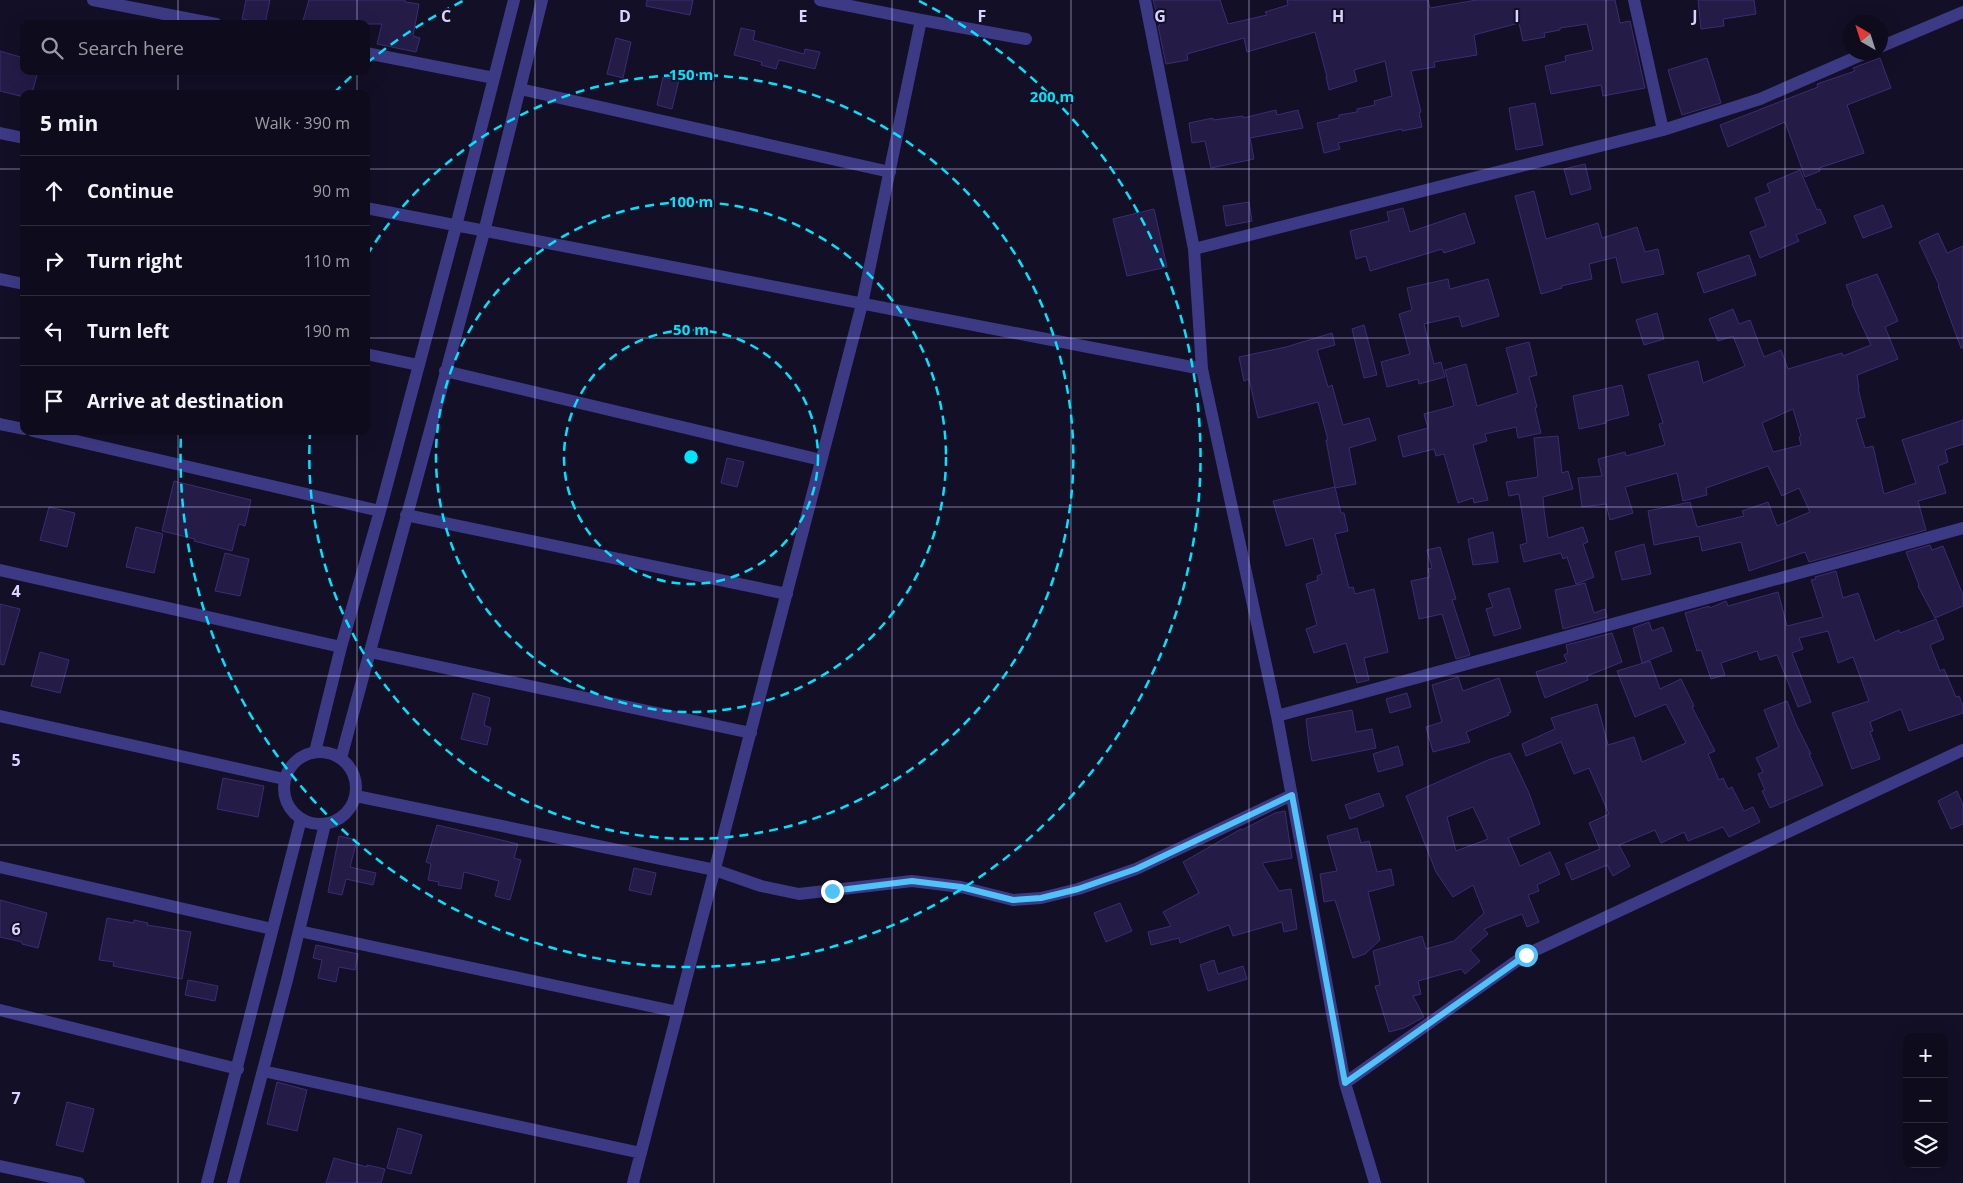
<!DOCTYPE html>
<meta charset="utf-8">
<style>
:root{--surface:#0e0b1c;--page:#171425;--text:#f1f3f6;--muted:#9b9ba3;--line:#2e2b3b}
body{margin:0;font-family:"Open Sans",sans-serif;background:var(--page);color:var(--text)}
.controls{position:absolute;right:15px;bottom:15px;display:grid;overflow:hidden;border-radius:10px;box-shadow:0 5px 20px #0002}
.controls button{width:45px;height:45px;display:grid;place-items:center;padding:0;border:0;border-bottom:1px solid var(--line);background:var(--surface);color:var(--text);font:25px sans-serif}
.compass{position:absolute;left:1843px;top:15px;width:45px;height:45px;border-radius:50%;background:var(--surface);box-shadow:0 5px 20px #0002;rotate:321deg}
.stop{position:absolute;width:15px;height:15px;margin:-11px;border:4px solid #4fc3f7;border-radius:50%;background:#fff}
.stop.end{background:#4fc3f7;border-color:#fff;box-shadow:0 1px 5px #0008}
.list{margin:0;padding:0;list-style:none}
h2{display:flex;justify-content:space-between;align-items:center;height:65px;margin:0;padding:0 20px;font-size:21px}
h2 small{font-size:16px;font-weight:400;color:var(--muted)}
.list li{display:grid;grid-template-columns:32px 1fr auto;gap:15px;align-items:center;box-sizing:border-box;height:70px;padding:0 20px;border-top:1px solid var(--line)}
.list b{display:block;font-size:19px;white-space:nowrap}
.list em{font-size:16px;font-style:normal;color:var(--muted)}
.icon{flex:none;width:28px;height:28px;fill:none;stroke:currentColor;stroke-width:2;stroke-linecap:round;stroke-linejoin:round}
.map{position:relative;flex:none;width:1963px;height:1183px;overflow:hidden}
.search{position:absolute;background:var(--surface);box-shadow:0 5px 20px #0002;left:20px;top:20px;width:350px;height:55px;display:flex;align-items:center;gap:12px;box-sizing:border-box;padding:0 18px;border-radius:10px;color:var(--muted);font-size:19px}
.panel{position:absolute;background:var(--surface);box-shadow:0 5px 20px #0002;left:20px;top:90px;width:350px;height:345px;border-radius:10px}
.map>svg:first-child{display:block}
.building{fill:#241b47;stroke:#3b2d73;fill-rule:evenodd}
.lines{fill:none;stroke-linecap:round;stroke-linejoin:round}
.minor{stroke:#3d3a85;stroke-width:12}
.route{stroke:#4fc3f7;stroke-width:6}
.grid{fill:none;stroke:#d9d4ff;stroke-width:1;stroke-opacity:0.55}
.ring{fill:none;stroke:#00e5ff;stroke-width:2.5;stroke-dasharray:9 6}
.grid-label{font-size:16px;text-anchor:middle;font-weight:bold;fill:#d9d4ff;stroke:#130f26;stroke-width:4;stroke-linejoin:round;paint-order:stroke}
.centre{fill:#00e5ff;stroke:#130f26;stroke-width:2.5}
.ring-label{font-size:15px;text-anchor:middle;font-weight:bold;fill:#00e5ff;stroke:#130f26;stroke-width:4;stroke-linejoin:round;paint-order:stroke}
</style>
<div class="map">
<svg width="1963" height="1183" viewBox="0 0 1963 1183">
<rect width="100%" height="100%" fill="#130f26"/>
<path class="building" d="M246,0h24l-5,24 -23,-5z
M309,0h96v2l14,2 -6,32 7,2 -4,14 -39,-8 5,-20h-80z
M647,0h46l-3,15 -44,-9z
M1153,0h67l8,24 39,-9 -2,-3 23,-7 -1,-5h141l2,8 47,-8h138l5,23 10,-2 15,67 -42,8 -2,-11 -50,9 -6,-28 21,-5 -1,-5 28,-6 -6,-26 -27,4v2l-16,3 1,4 -22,4 -4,-18 -45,12 3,20 -43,7 1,5 -24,4 10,41 -2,1 3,14 -20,4v-2l-64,14 2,6 -16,4 -7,-30 22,-5v-3l18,-3v-3l18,-4 -1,-4 18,-5 -7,-35 -31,9 3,11 -28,9 -3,-13h1l-12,-45 -68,20 -3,-14 -57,16 1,6 -22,4 -8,-38h2z
M1698,0h56l2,14 -33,5 1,7 -23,3z
M741,28l14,3 -2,9 51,14 1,-5 15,3 -5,17 -36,-9 -3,9 -15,-4 1,-3 -28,-7z
M616,38l15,4 -8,36 -16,-4z
M0,51l24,7v13h14l-6,23h-8v3l-24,-6z
M1707,58l14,45 -39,12 -14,-45z
M1880,58l11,30 -44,17 17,48 -45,15 1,3 -15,6 -20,-55 -57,25 -8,-22 98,-38 -1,-3 38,-13 -2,-3z
M663,77l16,3 -7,29 -15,-4z
M1535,103l8,42 -27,5 -7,-42z
M1276,110l1,5 21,-5 5,18 -53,10 4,21 -43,9 -6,-27 -13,2 -3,-20 24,-5v2l30,-4v2z
M1585,164l6,25 -20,6 -7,-26z
M1800,170l17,40 3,-1 6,14 -30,12 3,6 -39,17 -10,-26 16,-6 -11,-28 15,-6 -3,-8z
M1534,191l12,48 52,-16 4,15 35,-11 8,25 13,-3 6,25 -42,9 -6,-26 -27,7 3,15 -31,7 1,2 -21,6 -26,-98z
M1249,202l3,19 -26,5 -3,-20z
M1883,205l9,22 -29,11 -9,-22z
M1403,208l7,24 55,-19 10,30 -31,10 -2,-4 -72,22 -4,-15 -10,3 -6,-28 39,-10 -2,-9z
M1154,209l13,58 -40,9 -14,-57z
M1938,233l9,20 16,-7v102h-2l-23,-62 1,-1 -20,-43z
M1749,255l7,20 -52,18 -7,-20z
M1877,274l21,47 -13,6 13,32 -41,16 2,13h-1l7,29 -9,2 9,29 8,-2 11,48 32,-11 -14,-43 61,-20v24l-18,6 3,12 -10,4 8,27 -28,8 8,29 -117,32 -4,-10 -56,19 -8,-29 -39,9 -3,-15 -45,9 -6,-34 42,-9 7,25 47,-11 -2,-5 26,-9 9,24 33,-14 -11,-24 -17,8 -14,-30 -62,22 1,7 -24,6 -6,-28 -52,14 8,26 -23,7 -4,-16 -24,3 -4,-29 24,-2 -4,-17 27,-7 1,4 39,-11 -6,-21 4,-1 -15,-48 50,-14 5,22 42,-17 -12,-30 -15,5 -9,-22 24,-10 6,15 11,-4 14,37 17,-7 7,19 54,-16 1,3 28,-11 -19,-41 1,-1 -7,-18zM1793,409l8,27 -2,1 2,8 -28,7 -11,-29z
M1448,279l2,10 38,-10 11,37 -37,11 -3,-11 -35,8 10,40 7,-2 4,15 -26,7 -1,-5 -31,8 -6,-25 29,-8 -11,-40 13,-4 -5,-22z
M1657,313l7,26 -20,6 -8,-25z
M1364,325l13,50 -13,3 -12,-49z
M1332,333l3,12 -18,5 11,37 4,-2 11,40 26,-7 7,22 -27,8 7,36 -21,4 -9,-48h2l-10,-38 -60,16 -9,-39 -5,2 -5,-24 47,-10z
M1529,342l8,33 -8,2 8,30 -2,1 6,25 -23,5 -2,-11 -31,7 2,7 -14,4 15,55 -14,3 -1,-5 -15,5 -14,-49 -8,2 -2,-7 -31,8 -5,-21 30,-8 -4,-14 30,-8 -9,-36 21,-6 11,42 41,-13 -12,-45z
M1622,385l7,30 -23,6v2l-27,6 -6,-33z
M1558,436l4,37 6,-2 5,18 -30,8 1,13 4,28 35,-11 5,15 -5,2 11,33 -18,7 -9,-27 -4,2 -2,-6 -37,9 -4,-17 7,-2 -8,-49 -10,2 -3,-14 32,-5 -4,-39z
M727,458l17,4 -7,25 -16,-4z
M174,481l77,19 -6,26 -6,-2 -7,27 -38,-10 1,-2 -33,-8z
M1335,487l6,26h3l4,18 -13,3 14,54 4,-1 2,7 19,-5 14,63 -24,6 5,22 -12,3 -11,-40 -32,10 -8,-24 11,-4 -11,-41 12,-4 -1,-4 5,-2 -9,-36 -27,8 -13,-45z
M49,507l26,6 -8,34 -27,-7z
M136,527l27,7 -9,39 -28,-6z
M1493,532l5,30 -25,3 -5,-26z
M1644,544l7,30 -29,6 -7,-28z
M1930,545l2,5 11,-4 20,49v11l-28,12 -17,-32 1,-1 -13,-33z
M1440,547l16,52 -4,1 18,55 -14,4 -14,-45 -23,5 -8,-38 19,-4 -2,-8 4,-1 -5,-18z
M225,553l24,6 -9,37 -25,-5z
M1836,571l7,27 15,-5 17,48 24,-11 1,3 36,-14 8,20 -14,6 10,26 4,-2 12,28 3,-1 4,10v7l-54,18 -8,-22 -31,13 3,9 -3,1 10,27 -28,10 -20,-56 37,-12 -16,-44 -15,6 -10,-32 -29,7 4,11 -11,4 19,49 -13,5 -21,-52 -17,5 -3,-9 -36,12 4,12 -14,4 -10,-29 -4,1 -12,-38 24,-7 1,2 16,-7 2,5 50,-14 9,34 36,-9 -12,-37 5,-1 -1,-2z
M1585,583l9,30 11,-4 2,8 -44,12 -8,-39z
M1509,588l12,40 -27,8 -8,-27 7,-2 -5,-13z
M0,604l20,5 -16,56 -4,-1z
M1649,622l3,9 11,-4 9,24 -30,12 -9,-35z
M1612,633l10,29 -35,14 1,4 -43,18 -9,-26 31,-10 -3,-7 4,-2 -2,-8z
M40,652l29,8 -9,33 -29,-7z
M1650,661l10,28 21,-10 13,27 -2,1 23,44 -7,3 11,26 4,-2 5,11 4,-2 12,24 9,-4 7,15 -31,15 -6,-10 -35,14 -4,-9 -23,11 -6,-13 -36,15 11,21 -17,10 -6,-11 -35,15 -7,-16 35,-15 -11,-26 20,-9 -20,-46 -15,6 -13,-32 -35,14 -4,-12 33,-15 -4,-11 46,-14 11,41 26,-8 8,25 44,-19 -20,-39 -31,13 -18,-46z
M1458,677l5,14 36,-13 12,34 -3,1 1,2 -43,17 4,10 -37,10 -7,-25 16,-5 -10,-37z
M473,693l17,5 -6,27 7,3 -4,17 -26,-6z
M1407,693l4,14 -21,6 -4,-14z
M1787,701l9,23 15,30h-2l14,31 -53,23 -8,-17 3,-1 -7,-16 5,-2 -7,-14 23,-11 -15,-37z
M1352,710l4,22 16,-3 4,19 -64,13 -3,-15 -3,-27z
M1398,746l5,19 -25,7 -5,-18z
M1510,753l19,40 11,31 -32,14 12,28 30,-14 10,22 -23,11 2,6 -11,4 11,27 -12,5 -5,-13 -38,15 4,5 -18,16 10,11 -15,13 -4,-5 -43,12 3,13 -8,2 11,21 -20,11 -15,4 -14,-46 5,-1 -7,-34 49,-15 4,13 28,-8 30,-28 -11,-28 -20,12 -17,-25 -30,-76 82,-36zM1473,807l15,32 -32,12 -9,-34z
M223,778l41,8 -6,31 -41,-8z
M1957,791l6,14v19l-12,5 -13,-28z
M1379,793l5,13 -34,13 -5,-14z
M1285,811l7,47 -30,5 17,28 12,-2 6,40 -13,3 -2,-10 -49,14 -4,-11 -49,18 -1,-5 -28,7 -3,-13 23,-6 -8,-14 36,-19 -16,-31 58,-33 1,1 33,-17z
M437,825l81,19 -4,14 7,2 -11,40 -15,-4 4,-15 -35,-9 -3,17 -23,-4 1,-3 -11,-2 3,-16 -5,-2z
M1357,828l4,15 8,-2 8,31 14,-3 3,16 -26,7 12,48 -15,14 -12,4 -18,-58 -11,2 -4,-28 17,-3 -10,-35z
M339,836l18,4 -7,27 26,6 -3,12 -27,-6 -4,16 -14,-3z
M634,868l22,5 -5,22 -22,-5z
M0,900l47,13 -9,35 -16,-4v-2l-22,-5z
M1120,903l12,28 -26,11 -12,-29z
M107,918l27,5v-3l14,3 -1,2 44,7 -9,47 -69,-13 1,-4 -15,-2z
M316,945l42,9 -3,16 -16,-3 -3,15 -18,-4 4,-18 -9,-2z
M1214,960l4,14 25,-8 4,13 -39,12 -8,-26z
M188,980l30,6 -3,15 -30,-6z
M277,1082l30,8 -10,41 -30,-7z
M67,1102l27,7 -11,43 -27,-7z
M398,1128l24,7 -11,39 -24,-6z
M334,1158l33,9v-2l18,4 -4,14h-55z"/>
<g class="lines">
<path class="minor" d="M93,0l123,24
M820,0l101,20 105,19
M1145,0l49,249 8,120 75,347 68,367 30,100
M1634,0l29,130
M1880,47l83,-35
M366,53l128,25
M520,89l370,83
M0,133l24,5
M366,208l836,161
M1194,249l469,-119 97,-31 108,-47
M0,279l24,5
M366,354l52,11
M445,371l376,89
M0,424l24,5
M33,431l347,80
M406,515l381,79
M0,570l341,77
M370,652l381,81
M0,716l284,63
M1277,716l686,-188
M284 788a36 36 0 1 1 72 0a36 36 0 1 1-72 0Z
M315,752l26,-105 39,-136 76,-285 58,-226
M341,758l143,-526 58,-232
M356,796l359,74 46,16 38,8 113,-13 49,6 52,13 28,-2 37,-9 58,-20 156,-74
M0,867l272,62
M299,931l379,81
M0,1010l238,59
M263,1071l378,82
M1345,1083l180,-128 438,-205
M0,1166l79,17
M207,1183l94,-364
M233,1183l54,-203 38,-156
M633,1183l229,-879 59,-284"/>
</g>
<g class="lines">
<path class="route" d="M832,891l80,-10 49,6 52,13 28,-2 37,-9 58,-20 156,-74 53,288 181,-128"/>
</g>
<path class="grid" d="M178,0v24M357,0v24M535,0v1183M714,0v1183M892,0v1183M1071,0v1183M1249,0v1183M1428,0v1183M1606,0v1183M1785,0v1183M178,71v23M357,71v23M0,169h24M366,169h1597M0,338h24M366,338h1597M178,431v752M357,431v752M0,507h1963M0,676h1963M0,845h1963M0,1014h1963"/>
<g class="ring">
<circle cx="691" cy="457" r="127"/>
<circle cx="691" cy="457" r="255"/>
<path d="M367 255A382 382 0 1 1 310 434"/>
<path d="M334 93A510 510 0 0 1 356 72M367 63A510 510 0 0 1 463 1M919 1A510 510 0 1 1 181 435"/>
</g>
<g class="grid-label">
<text x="446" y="22">C</text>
<text x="625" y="22">D</text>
<text x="803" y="22">E</text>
<text x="982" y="22">F</text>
<text x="1160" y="22">G</text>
<text x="1338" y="22">H</text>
<text x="1517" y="22">I</text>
<text x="1695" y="22">J</text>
<text x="16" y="597">4</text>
<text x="16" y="766">5</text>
<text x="16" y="935">6</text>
<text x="16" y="1104">7</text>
</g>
<circle cx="691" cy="457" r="8" class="centre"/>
<g class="ring-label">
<text x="691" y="80">150 m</text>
<text x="1052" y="102">200 m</text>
<text x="691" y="207">100 m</text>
<text x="691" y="335">50 m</text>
</g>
</svg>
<div class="controls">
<button>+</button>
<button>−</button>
<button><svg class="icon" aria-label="layers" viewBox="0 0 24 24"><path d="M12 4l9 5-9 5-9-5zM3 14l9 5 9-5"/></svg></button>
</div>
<svg class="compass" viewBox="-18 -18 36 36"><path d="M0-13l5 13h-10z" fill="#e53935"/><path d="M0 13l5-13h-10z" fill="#9b9ba3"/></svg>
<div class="stop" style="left:1526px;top:955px"></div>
<div class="stop end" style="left:832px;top:891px"></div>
<div class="search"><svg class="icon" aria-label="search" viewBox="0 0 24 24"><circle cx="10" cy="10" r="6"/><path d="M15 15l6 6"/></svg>Search here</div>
<section class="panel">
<h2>5 min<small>Walk · 390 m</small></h2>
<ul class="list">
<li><svg class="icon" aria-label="ahead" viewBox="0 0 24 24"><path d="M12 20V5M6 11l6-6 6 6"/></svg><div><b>Continue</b></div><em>90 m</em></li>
<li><svg class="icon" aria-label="right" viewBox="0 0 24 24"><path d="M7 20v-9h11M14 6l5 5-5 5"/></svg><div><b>Turn right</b></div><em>110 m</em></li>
<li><svg class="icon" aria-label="left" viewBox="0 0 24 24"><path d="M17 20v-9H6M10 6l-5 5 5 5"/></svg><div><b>Turn left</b></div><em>190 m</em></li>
<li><svg class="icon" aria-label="arrive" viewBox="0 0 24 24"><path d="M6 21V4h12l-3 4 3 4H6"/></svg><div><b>Arrive at destination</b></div></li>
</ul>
</section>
</div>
